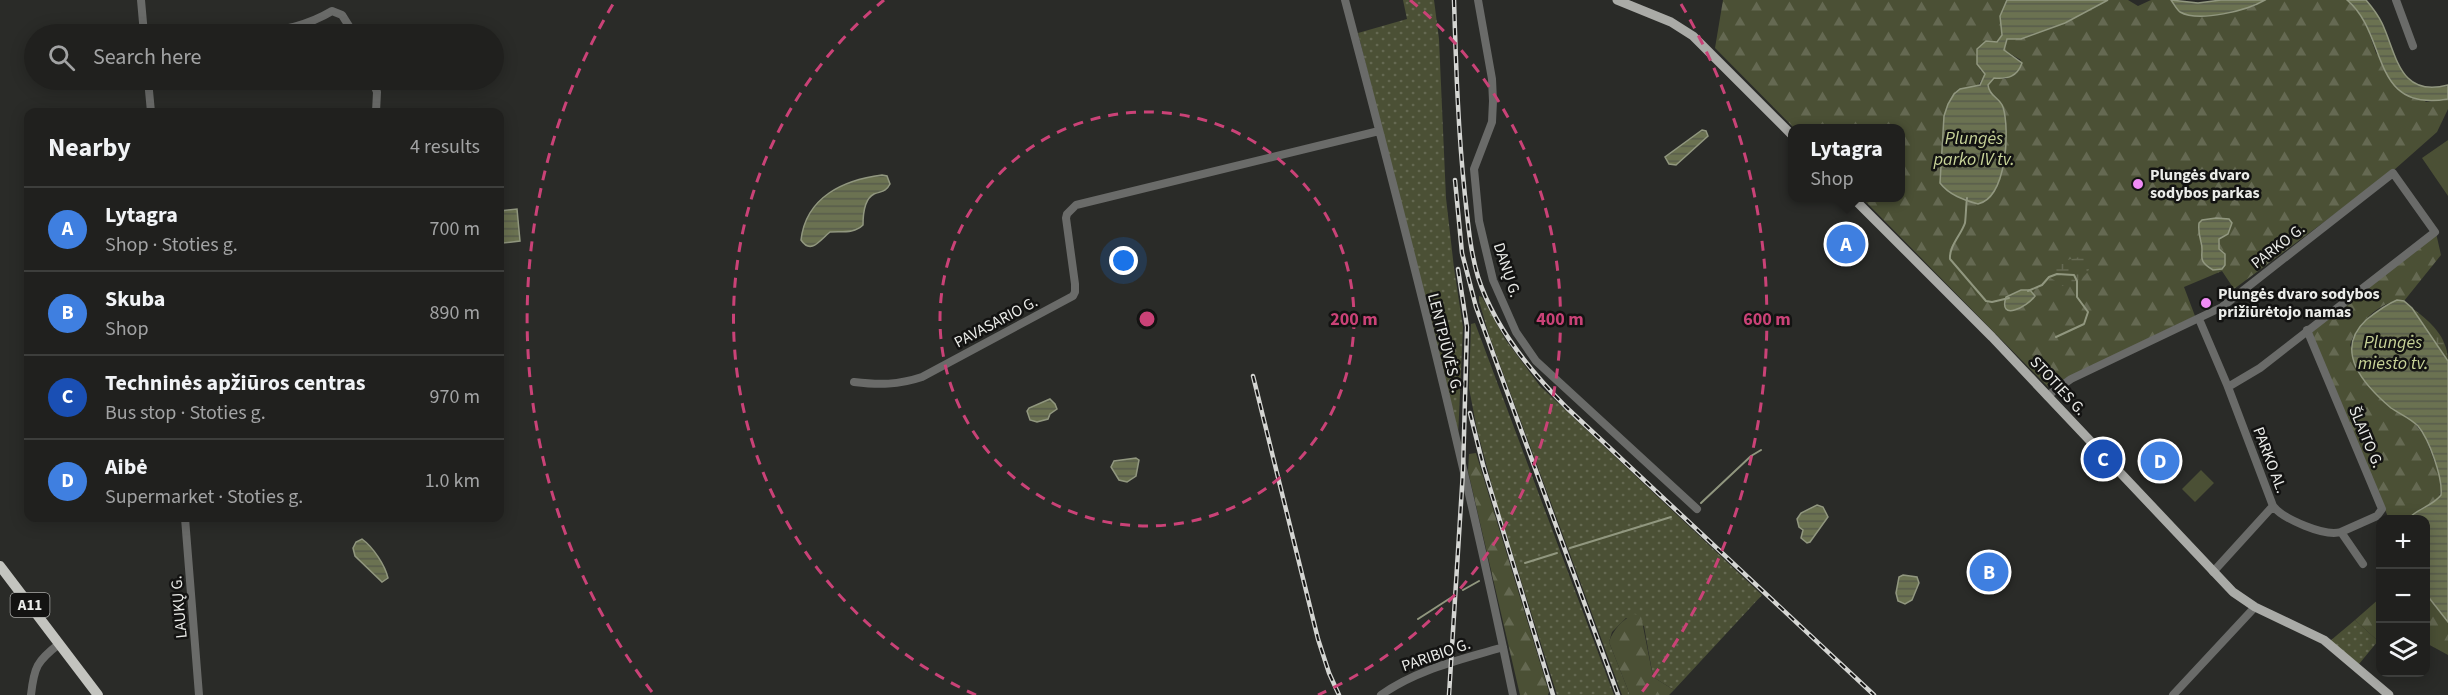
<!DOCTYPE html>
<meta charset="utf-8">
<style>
:root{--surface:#20201e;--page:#2d2d2b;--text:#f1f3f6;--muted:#a2a3a4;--line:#3d3e3c;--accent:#0b8043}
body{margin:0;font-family:"Source Sans 3",sans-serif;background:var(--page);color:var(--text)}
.controls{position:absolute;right:18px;bottom:18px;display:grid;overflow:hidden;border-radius:12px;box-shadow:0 3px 15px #0003}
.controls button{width:54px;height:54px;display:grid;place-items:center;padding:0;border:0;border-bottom:2px solid var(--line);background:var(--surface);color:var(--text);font:30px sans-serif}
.you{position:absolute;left:1124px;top:261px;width:21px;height:21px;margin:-15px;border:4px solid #fff;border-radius:50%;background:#1a73e8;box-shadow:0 0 0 9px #1a73e833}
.badge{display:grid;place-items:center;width:39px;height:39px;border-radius:50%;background:var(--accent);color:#fff;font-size:20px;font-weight:700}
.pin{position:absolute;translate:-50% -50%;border:3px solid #fff;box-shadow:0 2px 6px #0006}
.popup{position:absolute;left:1788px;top:124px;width:117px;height:78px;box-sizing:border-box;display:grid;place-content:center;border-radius:12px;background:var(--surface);filter:drop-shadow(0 2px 4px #0005);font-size:20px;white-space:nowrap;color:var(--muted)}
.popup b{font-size:22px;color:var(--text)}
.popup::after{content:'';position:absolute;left:50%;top:100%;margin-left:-12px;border:12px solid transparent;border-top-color:var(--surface)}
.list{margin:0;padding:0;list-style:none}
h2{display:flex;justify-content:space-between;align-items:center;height:78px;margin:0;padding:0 24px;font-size:26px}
h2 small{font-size:20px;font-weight:400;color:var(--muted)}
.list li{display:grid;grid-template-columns:39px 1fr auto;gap:18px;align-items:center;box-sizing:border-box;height:84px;padding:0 24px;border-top:2px solid var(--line)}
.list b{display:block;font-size:22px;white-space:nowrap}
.list p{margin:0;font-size:20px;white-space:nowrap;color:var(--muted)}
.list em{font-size:20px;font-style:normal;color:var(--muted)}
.icon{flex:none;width:33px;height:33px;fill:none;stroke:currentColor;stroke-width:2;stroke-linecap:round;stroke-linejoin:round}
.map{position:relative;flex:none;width:2448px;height:695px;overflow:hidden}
.search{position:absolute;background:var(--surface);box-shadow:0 3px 15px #0003;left:24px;top:24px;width:480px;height:66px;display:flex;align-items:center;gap:15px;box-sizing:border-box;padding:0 21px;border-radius:33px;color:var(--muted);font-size:22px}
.panel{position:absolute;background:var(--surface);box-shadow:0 3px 15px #0003;left:24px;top:108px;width:480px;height:414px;border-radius:12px}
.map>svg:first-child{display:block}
.green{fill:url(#green-dots)}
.forest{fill:url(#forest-firs)}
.wetland{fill:url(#wetland-marsh)}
.pitch{fill:#4b5035}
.water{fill:url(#water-rules);stroke:#91977f;stroke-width:1.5}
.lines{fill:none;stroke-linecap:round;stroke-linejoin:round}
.stream{stroke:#91977f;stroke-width:2}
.minor{stroke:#6a6b69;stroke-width:8}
.major{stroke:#aaaba7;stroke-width:9}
.highway{stroke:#c3c4bf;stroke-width:10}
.rail-casing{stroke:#d4d5d2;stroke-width:4.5}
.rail{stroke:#131312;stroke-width:2;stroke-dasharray:7;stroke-linecap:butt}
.ring{fill:none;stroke:#ca4277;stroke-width:3;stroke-dasharray:10 8}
.poi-dot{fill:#f08bf5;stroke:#131312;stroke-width:2}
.labels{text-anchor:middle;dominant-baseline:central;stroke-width:5;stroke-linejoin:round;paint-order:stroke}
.shield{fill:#131312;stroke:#aaaba8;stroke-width:1.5}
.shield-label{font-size:15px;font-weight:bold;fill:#ebece9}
.poi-label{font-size:16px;font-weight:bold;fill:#ebece9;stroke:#131312;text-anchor:start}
.street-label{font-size:16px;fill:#ebece9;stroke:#131312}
.water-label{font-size:18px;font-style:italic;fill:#c7d398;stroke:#131312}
.centre{fill:#ca4277;stroke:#131312;stroke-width:3}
.ring-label{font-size:18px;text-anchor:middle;font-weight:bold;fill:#ca4277;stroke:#131312;stroke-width:5;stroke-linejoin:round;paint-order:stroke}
</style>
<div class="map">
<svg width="2448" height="695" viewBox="0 0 2448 695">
<defs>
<pattern id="green-dots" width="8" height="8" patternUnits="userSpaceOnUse" patternTransform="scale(1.5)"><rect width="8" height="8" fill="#4b5035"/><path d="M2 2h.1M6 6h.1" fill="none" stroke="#656952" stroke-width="1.8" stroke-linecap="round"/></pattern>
<pattern id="forest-firs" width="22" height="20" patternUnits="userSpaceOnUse" patternTransform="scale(1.5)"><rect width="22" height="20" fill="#4b5035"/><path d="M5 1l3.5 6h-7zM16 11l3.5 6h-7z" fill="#656952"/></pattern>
<pattern id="wetland-marsh" width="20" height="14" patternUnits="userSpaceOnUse" patternTransform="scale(1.5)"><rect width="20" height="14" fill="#4b5035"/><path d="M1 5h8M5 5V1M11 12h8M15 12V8" fill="none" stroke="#656952"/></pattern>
<pattern id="water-rules" width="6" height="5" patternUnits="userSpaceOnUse" patternTransform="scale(1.5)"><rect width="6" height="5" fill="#6b7251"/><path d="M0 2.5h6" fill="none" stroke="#585c4c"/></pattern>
</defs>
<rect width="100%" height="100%" fill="#2a2b28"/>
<path class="green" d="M1403,0h31l5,39 7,159 8,70 9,59 -5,110 -100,-404 49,-14z
M1479,296l3,1 23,42 35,47 222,209 -88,95 -21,-13 -9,-51 -18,-8 -14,14 -3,10 21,53h-8l-133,-360 -10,-34z
M1475,323l139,372h-57l-60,-191 -20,-74 -8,-42 2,-64z
M2355,620l23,21 -19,23 -29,-23z"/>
<path class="forest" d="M1723,0h284l-7,16 2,19 -5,7 -11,-1 -6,29 5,4 -8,13 -17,2 -16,27v17l62,-13 -3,-13 -15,-16v-6l6,-7 12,1 15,-19 -17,-10 3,-11h14l44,-16 43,-23h20l10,6 13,-6h20l9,12 75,-6 10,-6h82l7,5 13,22 9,26 50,49 22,-3v10l-11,23 -43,38 -160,119 -12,-18 -38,16 11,29 -147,71 -186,-189h38v-70h-106l-79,-80z
M2436,233l5,22 -37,46c-22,-3 -48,24 -54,44l16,37 27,27 19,11 13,17 14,37 3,13 -4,13 -18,9 -12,10h-19l-82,-189z
M1476,453l73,239 -1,3h-28l-52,-224 1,-17z
M2426,594l22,28v33l-22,-12z
M2380,598v41l-2,2 -23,-21z
M1634,614l7,2 12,61 21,13 -5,5h-39l-21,-53c4,-12 13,-22 25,-28z"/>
<path class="wetland" d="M2080,257l10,3c3,15 -15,23 -27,26l-14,-9c5,-15 17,-17 31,-20z
M2412,308c18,13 36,29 36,53z"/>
<path class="pitch" d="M2448,140v56l-26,-38z
M2201,470l13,13 -19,19 -13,-13z"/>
<path class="water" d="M2007,0h101l-43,23 -44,16h-14l-3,11 18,13c-5,14 -14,16 -28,15l-6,7c1,11 12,13 15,22 7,23 4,90 -25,97 -14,-4 -29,-9 -38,-21l4,-67 4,-12 6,-10 6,-5 20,-4 5,-11 -8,-10v-15l9,-8 11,1 5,-7 -2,-19z
M2171,0l27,3 23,-3h44c-17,10 -66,23 -85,12 -4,-3 -6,-8 -9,-12z
M2347,0h19c6,7 12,15 16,23 15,32 17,75 66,62v14c-79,14 -59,-64 -101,-99z
M1702,130l4,1 2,5 -32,29 -7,-1 -4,-7z
M882,175l5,1 3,8c-4,8 -8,7 -16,10 -10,5 -11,21 -11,31 -9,9 -22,6 -33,7 -10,8 -19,23 -29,8 5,-43 42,-60 81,-65z
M517,209l3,32 -17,2 -3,-32z
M2216,218l13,1 3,4 -4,11 -9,5v10l6,5v11l-3,4 -9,1c-18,-11 -8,-14 -12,-28 -2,-8 -3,-11 -2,-19l3,-3z
M2021,290h9l5,6c-8,11 -37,26 -29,1z
M2397,300l7,1 8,7 36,53v261l-22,-28v-74l-18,-1c10,-11 25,-13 33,-24 2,-17 -12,-56 -23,-69 -8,-8 -18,-12 -27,-18 -27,-23 -58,-57 -25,-88 10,-8 19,-15 31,-20z
M1050,399l5,5 2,5 -7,5 -2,5 -11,3 -7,-2 -3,-9 2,-3z
M1136,458l3,2 -3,16 -9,6 -8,-2 -8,-13 3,-6z
M1817,505l6,2 5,10 -18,25 -3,1 -6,-5 2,-8 -4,-3 -2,-8 4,-6z
M362,539c11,8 23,26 26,39l-6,4 -27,-26 -2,-8 3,-6z
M1903,575l14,2 2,6 -7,17 -7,4 -7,-3 -2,-8 3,-16z"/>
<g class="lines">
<path class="stream" d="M1967,198c-1,8 -1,17 -2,25 -4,12 -16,23 -15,36l36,42 6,1 17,-4
M2028,291l14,-6 7,-8 8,-3 17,1 3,6v16l11,15 -4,12 -28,13
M1701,503l50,-47 10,-6
M1570,548l101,-31
M1525,563l32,-10
M1463,590l16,-9
M1418,619l34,-22"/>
<path class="minor" d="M141,0l3,34
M1345,0c61,230 120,462 168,695
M1478,0l14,79 1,22 -1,21 -18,47 5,52 14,59 23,52 20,29 161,148
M2396,0l17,46
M255,34c28,-4 52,-8 77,-23l10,4 12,19
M148,80l3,32
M372,80l5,12 -1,20
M2199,319l29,68 45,119c10,13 52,31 68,26l22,32
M2307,330l75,179 -5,7 -36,16
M854,382c25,3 44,3 68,-5l151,-81 2,-4v-8l-9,-66 1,-4 9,-9 303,-74
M2047,396l24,-17 151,-72 171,-134 42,59 -175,136 -32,19
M185,518l14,177
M2213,572l60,-66
M31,695c3,-28 6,-34 28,-51
M1381,695c36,-26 80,-35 122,-48
M2173,695l82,-88"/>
<path class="major" d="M1617,0l54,22 22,14 99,99
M1853,198l139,139 241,255 22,15 69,33 65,55"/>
<path class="highway" d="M0,566l98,129"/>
<g class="rail-casing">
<path id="rail" d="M1454,0c2,66 4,130 11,196 3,27 5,54 13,81 16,50 52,94 89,131l307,287
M1455,180l7,73 14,54 142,388
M1253,376l65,263 11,34 10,22
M1470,413l13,52 70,230
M1449,695l14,-224 4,-144 -9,-58"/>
</g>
<use href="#rail" class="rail"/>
</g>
<g class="ring">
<circle cx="1147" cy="319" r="207"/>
<path d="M976 695A413 413 0 0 1 884 0M1410 0A413 413 0 0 1 1318 695"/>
<path d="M652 692A620 620 0 0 1 613 4M1681 4A620 620 0 0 1 1642 692"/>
</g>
<g class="poi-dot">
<circle cx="2138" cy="184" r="6"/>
<circle cx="2206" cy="303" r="6"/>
</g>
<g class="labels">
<rect class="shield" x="10.5" y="593" width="39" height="24" rx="4.5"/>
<g class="shield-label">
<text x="30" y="605">A11</text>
</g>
<g class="poi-label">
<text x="2150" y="175">Plungės dvaro<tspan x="2150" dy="18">sodybos parkas</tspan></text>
<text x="2218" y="294">Plungės dvaro sodybos<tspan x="2218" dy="18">prižiūrėtojo namas</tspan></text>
</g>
<g class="street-label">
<text transform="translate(2278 246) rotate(-38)">PARKO G.</text>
<text transform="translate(1507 270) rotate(72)">DANŲ G.</text>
<text transform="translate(996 322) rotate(-28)">PAVASARIO G.</text>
<text transform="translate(1445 343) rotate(76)">LENTPJŪVĖS G.</text>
<text transform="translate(2058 386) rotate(47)">STOTIES G.</text>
<text transform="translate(2366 437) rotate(67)">ŠLAITO G.</text>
<text transform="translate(2270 460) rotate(69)">PARKO AL.</text>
<text transform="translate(179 607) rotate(-95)">LAUKŲ G.</text>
<text transform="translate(1436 655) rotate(-19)">PARIBIO G.</text>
</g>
<g class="water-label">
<text x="1974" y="138">Plungės<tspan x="1974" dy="21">parko IV tv.</tspan></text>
<text x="2393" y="342">Plungės<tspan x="2393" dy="21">miesto tv.</tspan></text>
</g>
</g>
<circle cx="1147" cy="319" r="9" class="centre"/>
<g class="ring-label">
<text x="1354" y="325">200 m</text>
<text x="1560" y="325">400 m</text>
<text x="1767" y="325">600 m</text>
</g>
</svg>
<div class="controls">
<button>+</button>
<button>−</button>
<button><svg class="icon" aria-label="layers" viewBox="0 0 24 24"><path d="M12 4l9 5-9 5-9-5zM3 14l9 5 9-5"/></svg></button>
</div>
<div class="you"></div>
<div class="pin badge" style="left:1846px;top:244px;background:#3f7fe0">A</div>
<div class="popup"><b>Lytagra</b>Shop</div>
<div class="pin badge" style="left:1989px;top:572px;background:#3f7fe0">B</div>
<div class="pin badge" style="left:2103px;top:459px;background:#1a4fb4">C</div>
<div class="pin badge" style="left:2160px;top:461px;background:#3f7fe0">D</div>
<div class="search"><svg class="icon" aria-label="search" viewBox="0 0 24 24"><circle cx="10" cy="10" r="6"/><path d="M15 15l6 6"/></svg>Search here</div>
<section class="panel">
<h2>Nearby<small>4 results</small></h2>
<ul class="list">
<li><span class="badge" style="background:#3f7fe0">A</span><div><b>Lytagra</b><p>Shop · Stoties g.</p></div><em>700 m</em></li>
<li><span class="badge" style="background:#3f7fe0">B</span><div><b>Skuba</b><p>Shop</p></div><em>890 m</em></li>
<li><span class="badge" style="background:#1a4fb4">C</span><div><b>Techninės apžiūros centras</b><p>Bus stop · Stoties g.</p></div><em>970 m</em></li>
<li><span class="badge" style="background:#3f7fe0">D</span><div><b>Aibė</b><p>Supermarket · Stoties g.</p></div><em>1.0 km</em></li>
</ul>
</section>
</div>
